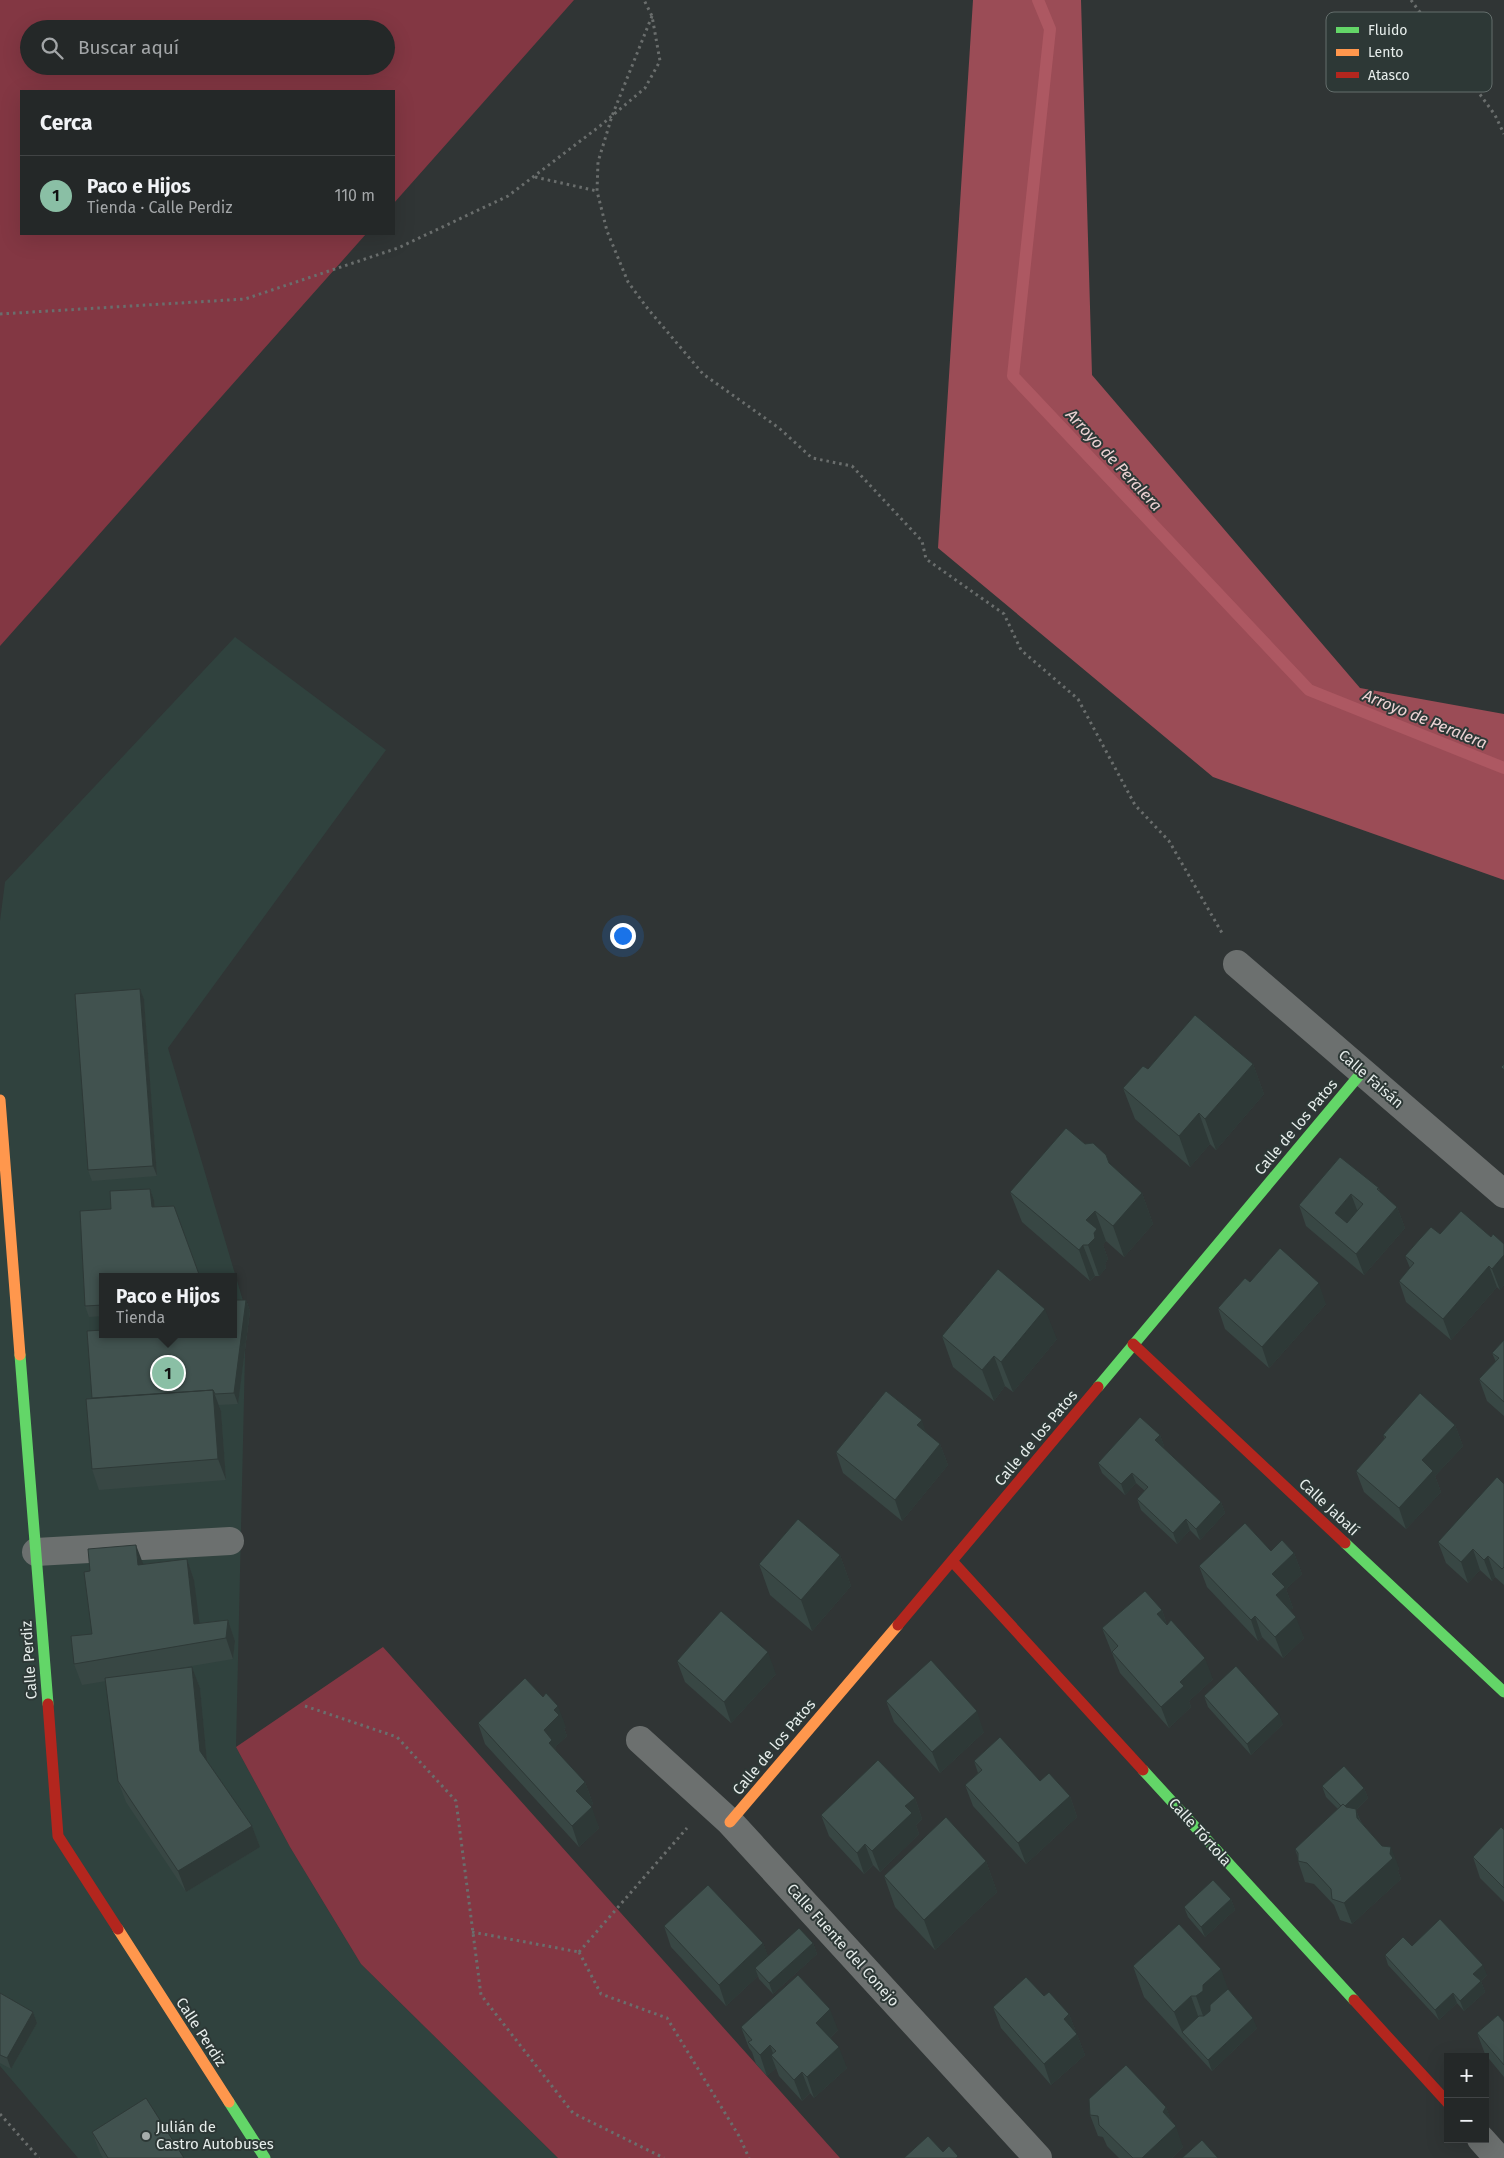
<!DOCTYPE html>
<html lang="es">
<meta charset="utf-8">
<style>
:root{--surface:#242828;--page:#303434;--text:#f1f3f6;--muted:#a3a6a8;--line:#414445;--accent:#8abfa5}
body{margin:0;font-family:"Fira Sans",sans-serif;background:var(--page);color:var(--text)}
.controls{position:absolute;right:15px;bottom:15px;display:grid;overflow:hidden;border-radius:0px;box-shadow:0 5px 20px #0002}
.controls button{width:45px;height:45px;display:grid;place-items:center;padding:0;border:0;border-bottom:1px solid var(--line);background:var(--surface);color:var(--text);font:25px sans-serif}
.you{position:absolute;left:622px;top:935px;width:18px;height:18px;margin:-12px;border:4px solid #fff;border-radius:50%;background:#1a73e8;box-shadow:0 0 0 8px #1a73e833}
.badge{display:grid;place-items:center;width:32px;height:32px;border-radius:50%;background:var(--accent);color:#111;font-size:16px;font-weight:700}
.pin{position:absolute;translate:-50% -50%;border:2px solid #fff;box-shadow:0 1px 5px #0006}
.popup{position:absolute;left:99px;top:1273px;width:138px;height:65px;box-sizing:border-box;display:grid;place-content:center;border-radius:0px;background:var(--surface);filter:drop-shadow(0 1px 4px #0005);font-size:16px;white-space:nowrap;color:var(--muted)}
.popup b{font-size:19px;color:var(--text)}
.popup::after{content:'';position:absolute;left:50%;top:100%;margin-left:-10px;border:10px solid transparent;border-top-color:var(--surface)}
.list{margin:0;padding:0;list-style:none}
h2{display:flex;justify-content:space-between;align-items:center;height:65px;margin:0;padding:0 20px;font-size:21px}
h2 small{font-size:16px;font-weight:400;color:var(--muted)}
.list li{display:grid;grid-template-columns:32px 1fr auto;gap:15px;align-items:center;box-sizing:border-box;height:80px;padding:0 20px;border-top:1px solid var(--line)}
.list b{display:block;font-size:19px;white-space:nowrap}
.list p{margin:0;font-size:16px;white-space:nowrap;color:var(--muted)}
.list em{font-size:16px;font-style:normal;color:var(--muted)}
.icon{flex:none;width:28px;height:28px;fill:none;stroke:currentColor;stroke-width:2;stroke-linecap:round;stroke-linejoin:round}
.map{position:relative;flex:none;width:1504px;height:2158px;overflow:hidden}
.search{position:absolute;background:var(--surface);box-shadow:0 5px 20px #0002;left:20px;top:20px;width:375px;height:55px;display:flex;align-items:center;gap:12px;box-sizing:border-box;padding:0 18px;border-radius:28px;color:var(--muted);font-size:19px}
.panel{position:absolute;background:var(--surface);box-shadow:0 5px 20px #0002;left:20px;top:90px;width:375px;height:145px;border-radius:0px}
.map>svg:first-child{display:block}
.built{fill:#30423e;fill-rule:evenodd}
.green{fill:#833743;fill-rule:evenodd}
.forest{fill:#9b4c56}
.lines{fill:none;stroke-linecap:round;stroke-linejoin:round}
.stream{stroke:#ad5862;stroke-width:12}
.path{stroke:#6a6e6d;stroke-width:3;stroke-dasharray:2.5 4;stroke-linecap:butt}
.street{stroke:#6c706f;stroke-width:28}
.fast{stroke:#63d668;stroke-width:11}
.slow{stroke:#ff974d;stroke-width:11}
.jam{stroke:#b3261e;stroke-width:11}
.wall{fill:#384744}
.shaded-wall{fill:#2e3937}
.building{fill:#41524f;stroke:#2e3937;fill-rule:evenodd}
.poi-dot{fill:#a6adab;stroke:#2d3836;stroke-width:2}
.labels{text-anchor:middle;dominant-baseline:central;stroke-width:4;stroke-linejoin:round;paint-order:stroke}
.street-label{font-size:15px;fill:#e6edeb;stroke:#2d3836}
.poi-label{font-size:15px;fill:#e6edeb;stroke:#2d3836;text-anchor:start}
.water-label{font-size:16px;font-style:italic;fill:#edd3d4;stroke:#2d3836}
.key{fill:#2d3836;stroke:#646e6c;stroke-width:1}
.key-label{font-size:14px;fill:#e6edeb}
</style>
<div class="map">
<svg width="1504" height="2158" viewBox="0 0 1504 2158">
<rect width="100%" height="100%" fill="#303535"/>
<path class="built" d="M235,637l151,113 -218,298 78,263 -10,436 54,100 71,117 197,194h-480l-78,-92v-1145l5,-39zM103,1277h130v57h-130z"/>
<path class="green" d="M0,0h574l-180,203v-112h-373v143h345l-366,412zM29,29h357v37h-357z
M383,1647l457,511h-282l-197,-194 -71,-117 -54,-100z"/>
<path class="forest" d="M973,0h108l11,375 268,313 144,26v166l-291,-103 -275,-229z"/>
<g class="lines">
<path class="stream" d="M1038,0l12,29 -37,347 296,314 195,78"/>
<path class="path" d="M1411,0l84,115 9,19
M652,16l-40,100 -14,46 -1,29 10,40 21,51 20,27 55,65 76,54 33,30 40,8 70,75 4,18 78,55 17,36 57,49 57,106 34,36 53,92
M535,177l62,14
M0,314l245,-15 153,-51 110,-52 92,-70 45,-38 15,-27 -8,-45 -8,-16
M305,1706l92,31 59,64 25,194 92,118 91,45
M472,1932l107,20
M579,1952l22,42 66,24 72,118 10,22
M579,1952l108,-124
M0,2114l39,44"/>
<path class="street" d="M1237,964l267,230
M36,1552l194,-11
M640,1740l90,82 308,336
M1481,2139l17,19"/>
<path class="fast" d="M20,1355l28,349
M1098,1387l264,-315
M1345,1543l159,149
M1143,1770l211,230
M229,2102l36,56"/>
<path class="slow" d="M0,1100l20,255
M730,1822l168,-197
M118,1929l111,173"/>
<path class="jam" d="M1133,1344l212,199
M952,1561l191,209
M898,1625l200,-238
M48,1704l10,132 60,93
M1354,2000l94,103"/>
</g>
<path class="wall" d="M140,989l4,10 13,177 -65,5 -4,-11z
M1253,1064l11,30 -48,56 -6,-6 -20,23 -55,-48 -12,-31 25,-19z
M1085,1144l25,20 32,29 11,31 -29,33 -18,-16 -3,4 5,14 -3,5 1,4 -7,8h-4l-5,5 -68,-59 -12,-30z
M1379,1188l1,4 17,15 8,21 -41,47 -58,-49 -7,-21z
M150,1189l4,11 1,7 -52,70v39l-14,1 -4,-11 26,-97z
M1440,1234l51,3 13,7v41l-4,5 -3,-3 -46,53 -45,-38 -7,-21 11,-13 -5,-12z
M1250,1282l76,22 -57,64 -44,-39 -7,-21z
M246,1300l4,11 -12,93 -19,1 2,6 5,69 -127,10 -7,-21v-71l141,-64z
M942,1336l115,3 -44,53 -8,-6 -11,15 -41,-34z
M1504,1340v76l-17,-15 -8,-22 17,-17 -4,-9z
M1455,1425l8,21 -28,30 6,16 -35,37 -42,-37 -8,-21 29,-32 -2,-4z
M926,1433l14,11 8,21 -46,56 -59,-48 -7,-21z
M1160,1435l4,11 -2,1 59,55 4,11 -25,27 -10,-10 -13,14 -36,-34 -4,-11 8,-8 -9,-8 -11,12 -23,-22 -4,-10z
M1504,1484v101l-9,-8 -3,4 -12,-11 -12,13 -22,-20 -8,-21z
M1271,1551l23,2 8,21 -16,15 7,19 -3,2 14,28 -21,20 -21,-21 -4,4 -51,-54 -8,-21z
M840,1555l11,31 -39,45 -42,-36 -11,-31z
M187,1559l7,21 5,43 29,-3 7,21 -2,18 -59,10 18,-2 8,21 7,73 45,65 8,21 -74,45 -60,-90 -8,-21 -12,-100 -24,4 -8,-21 18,-30 51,-70z
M1162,1610l5,15 46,54 -24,22 2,6 -22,21 -49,-55 -18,-45z
M677,1661l99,13 -45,49 -46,-41z
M1204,1696l79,28 -32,31 -43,-48z
M886,1701l98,31 -44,41 -46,-51z
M478,1723l88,4 -2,1 3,8 -12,11 1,4 29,31 8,22 -3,2 9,22 -20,19 -94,-103z
M974,1761l66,20 30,15 7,21 -51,47 -53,-58 -8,-21 13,-12z
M1322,1786l42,2 4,10 -12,12 5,12 38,46 -1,3 3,8 -49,45 -12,-4 -6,-15 -20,-21 -9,-2 -7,-21v-3l-3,-9 43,-40 -12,-12z
M915,1798l7,21 -6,6 3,9 -39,38 -7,-7 -9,9 -35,-38 -8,-21z
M1504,1830v72l-24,-24 -7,-21z
M986,1861l11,31 -62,58 -40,-43 -11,-31z
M1231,1899l4,11 -30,27 -17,-20 -4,-10z
M664,1926l99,17 5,14 45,-14 4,11 -44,40 -14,-15 -1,-3 -32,30 -55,-59z
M1412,1946l75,29 -6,6 4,11 -21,19 -7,-8 -18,17 -51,-55 -3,-10z
M1133,1966l95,23 29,39 -45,43 -68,-74z
M0,1993l33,19 4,11 -26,46 -11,-6z
M1044,1996l25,18 16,41 -34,30 -50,-57 -8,-21z
M1504,2022v55l-19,-23 -8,-21z
M741,2027l97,3 -8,8 17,30 -33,30 -4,-5 -8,8 -23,-25 -3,-8 -9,8 -11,-12 -4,-12 -3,-4z
M1166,2107l5,14 12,26 -11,11h-53l-12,-12 -4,-9 -5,-1 -8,-21z
M92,2132l92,26h-81l-3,-5z"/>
<path class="shaded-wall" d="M140,989l4,10 13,177 -4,-10z
M1253,1064l11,30 -48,56 -11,-31z
M1199,1113l11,31 -20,23 -11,-31z
M150,1189l4,11 2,18 -4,-11z
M1142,1193l11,31 -29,33 -11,-31z
M1351,1194l8,21 -17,19 -7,-21z
M1397,1207l8,21 -41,47 -8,-21z
M1095,1211l11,30 -3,4 5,14 -3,5 1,4 -7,8 -11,-31 -2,-25z
M1083,1245l12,31 -5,5 -11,-31z
M1504,1255v30l-4,5 -8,-21z
M1489,1266l8,21 -46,53 -8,-21z
M1319,1283l7,21 -57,64 -7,-21z
M246,1300l4,11 -12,93 -4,-11z
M1045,1309l12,30 -44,53 -12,-30z
M994,1356l11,30 -11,15 -12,-31z
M213,1390l8,21 5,69 -8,-21z
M922,1420l7,21 -12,-16z
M1455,1425l8,21 -28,30 6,16 -35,37 -7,-21 23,-48z
M1160,1435l4,11 -5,5 -4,-11z
M940,1444l8,21 -46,56 -7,-21z
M1132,1473l4,10 -11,12 -4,-11z
M1221,1502l4,11 -25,27 -4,-11z
M1186,1519l4,11 -13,14 -4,-11z
M136,1545l8,21 -6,-1z
M1473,1549l7,21 -12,13 -7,-21z
M1294,1553l8,21 -16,15 7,19 -9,8 -8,-21 -4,-21z
M840,1555l11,31 -39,45 -11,-31z
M1488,1556l7,21 -3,4 -8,-21z
M187,1559l7,21 8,62 -8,-18z
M1162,1610l7,21 -12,-17z
M1255,1616l7,21 -4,4 -7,-21z
M1296,1617l8,21 -21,20 -8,-21z
M228,1620l7,21 -2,18 -7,-21z
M768,1652l8,22 -45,49 -7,-21z
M1205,1658l8,21 -24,22 2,6 -22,21 -8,-21 19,-25z
M192,1667l8,21 8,84 -8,-21z
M558,1706l8,21 -2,1 3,8 -12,11 5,14 -3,3 -13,-34 10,-20z
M977,1711l7,21 -44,41 -8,-21z
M1279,1714l4,10 -32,31 -4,-11z
M585,1782l8,22 -9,8 -8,-21z
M1364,1788l4,10 -12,12 7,20 -20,-22z
M1070,1796l7,21 -51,47 -8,-21z
M915,1798l7,21 -6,6 3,9 -39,38 -8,-21 33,-45z
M592,1807l7,21 -20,19 -7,-21z
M252,1826l8,21 -74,45 -8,-21z
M865,1844l8,21 -9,9 -7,-21z
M1391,1847l8,21 -1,3 3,8 -49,45 -8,-21 46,-49z
M986,1861l11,31 -62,58 -11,-30z
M1231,1899l4,11 -30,27 -4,-10z
M763,1943l8,21 -16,4 3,8 -32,30 -7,-21z
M813,1943l4,11 -44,40 -4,-11z
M1483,1965l4,10 -10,10 -4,-11z
M1221,1969l11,31 -25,27 -11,-31 7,-11z
M1481,1981l4,11 -21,19 -4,-10z
M1453,1993l4,10 -18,17 -4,-10z
M1191,1996l11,31 -20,5 -8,-20z
M830,2009l8,21 -14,14 -8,-21z
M33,2012l4,11 -26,46 -4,-11z
M1069,2014l16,41 -34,30 -7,-21 20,-45z
M1253,2018l4,10 -45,43 -4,-11z
M770,2045l6,16 -5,-6 5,13 -9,8 -7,-21z
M839,2047l8,21 -33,30 -7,-21z
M802,2072l8,21 -8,8 -8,-21z
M1166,2107l8,21 2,-2 7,21 -11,11h-30l21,-46z"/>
<path class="building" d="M140,989l13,177 -65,4 -13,-176z
M1195,1015l58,49 -48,55 -6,-6 -20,23 -56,-48 20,-22 5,3z
M1504,1064v6l-3,-3z
M1066,1128l19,16 8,-1 13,12 3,8 33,30 -29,33 -18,-15 -9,9 11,9 -3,4 1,5 -7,7h-5l-4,5 -69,-58z
M1340,1157l39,31 -2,1 20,18 -41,47 -57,-49zM1351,1194l12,10 -16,19 -12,-10z
M150,1189l2,18 22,-1 26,71h-97v28l-18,1 -5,-95 31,-2 -1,-18z
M1461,1211l30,26 2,-3 11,10v11l-12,14 -3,-3 -46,53 -44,-38 15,-18 -9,-7 14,-16 12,-13 9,7z
M1280,1248l39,35 -57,64 -44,-39 27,-30 5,4z
M998,1269l47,40 -44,53 -7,-6 -12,14 -40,-34z
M233,1300h13l-12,93 -19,1 -2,-4 -121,8 -5,-67 16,-1v4h130z
M1504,1340v62l-25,-23 20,-21 -7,-5z
M213,1390l5,69 -126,10 -6,-70z
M886,1391l36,29 -5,5 23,19 -45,56 -59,-48z
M1420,1393l35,32 -33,35 11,11 -34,37 -43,-37 30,-34 -3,-2z
M1140,1417l20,18 -5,5 66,62 -25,27 -10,-10 -13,14 -36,-34 11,-12 -16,-14 -11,11 -23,-21z
M1497,1477l7,7v83l-2,2 -14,-13 -4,4 -11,-11 -12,13 -23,-20z
M798,1519l42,36 -39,45 -42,-36z
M1245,1523l26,28 11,-11 12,13 -22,21 13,13 -9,8 20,22 -21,20 -20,-21 -4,4 -52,-54z
M136,1545l2,20 49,-6 7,65 34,-4 -2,18 -152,26 -3,-28 21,-2 -8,-62 6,-1 -2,-22z
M1145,1591l17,19 -5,4 10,11 4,-5 34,38 -25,24 4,4 -23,21 -49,-55 6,-6 -16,-18z
M721,1611l47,41 -44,50 -47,-41z
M931,1660l46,51 -45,41 -46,-51z
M1236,1666l43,48 -32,30 -43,-48z
M192,1667l8,84 52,75 -74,45 -60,-90 -13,-103z
M525,1678l18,19 3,-4 12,13 -4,4 5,5 -15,15 8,10 -3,3 36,39 -9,9 16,16 -20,19 -94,-103z
M1000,1737l40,44 9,-8 21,23 -52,47 -53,-58 17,-15 -8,-9z
M878,1760l37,38 -10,8 7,7 -40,38 -7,-7 -8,9 -36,-38z
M1344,1766l20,22 -19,18 -2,-2 -2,2 -19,-20z
M1343,1804l3,3 10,2 1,9 25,28 9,1 -1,7 3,4 -49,45 -12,-4 -1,-10 -24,-26 -9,-2v-8l-3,-4z
M946,1817l40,44 -62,59 -40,-44z
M1501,1827l3,3v58l-31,-31z
M1213,1880l18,19 -30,28 -17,-20z
M708,1885l55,58 -44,42 -55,-59z
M1440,1919l43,46 -10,9 8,7 -21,20 -7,-8 -18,17 -50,-55 18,-18 9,9z
M1179,1924l42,45 -18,16v6l-7,5h-5l-17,16 -41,-46z
M799,1928l14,15 -44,40 -14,-15z
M798,1975l32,34 -14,14 23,24 -32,30 -5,-5 -8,8 -23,-25 5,-4 -6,-6 -10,10 -12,-13 4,-2 -11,-13z
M1026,1977l18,19 5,-4 20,22 -5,5 13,15 -33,30 -51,-57z
M1228,1989l25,29 -45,42 -26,-28 17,-16h5l6,-5v-6z
M0,1993l33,19 -26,46 -7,-3z
M1498,2015l6,7v43l-27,-32z
M1126,2065l40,42 -3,5 13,14 -34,32h-9l-34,-33 -1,-9 -8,-1 -1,-16z
M146,2098l38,60h-76l-16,-26z
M928,2136l15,16 6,-6 9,10 -2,2h-52z
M1202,2140l16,18h-36z"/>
<circle class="poi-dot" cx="146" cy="2136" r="5"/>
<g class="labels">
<g class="street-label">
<text transform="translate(1371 1079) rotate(41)">Calle Faisán</text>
<text transform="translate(1296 1127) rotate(-50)">Calle de los Patos</text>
<text transform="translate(1036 1438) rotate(-50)">Calle de los Patos</text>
<text transform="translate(1329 1507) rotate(43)">Calle Jabalí</text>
<text transform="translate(29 1660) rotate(-94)">Calle Perdiz</text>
<text transform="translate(774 1747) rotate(-50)">Calle de los Patos</text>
<text transform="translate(1200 1832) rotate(48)">Calle Tórtola</text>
<text transform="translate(843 1945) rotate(48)">Calle Fuente del Conejo</text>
<text transform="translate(201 2032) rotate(57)">Calle Perdiz</text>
</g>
<g class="poi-label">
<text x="156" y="2127">Julián de<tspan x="156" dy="17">Castro Autobuses</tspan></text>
</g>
<g class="water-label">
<text transform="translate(1114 460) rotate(47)">Arroyo de Peralera</text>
<text transform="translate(1425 719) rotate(22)">Arroyo de Peralera</text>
</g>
</g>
<rect x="1326" y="12" width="166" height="80" rx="8" class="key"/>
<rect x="1336" y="27" width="23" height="6" fill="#63d668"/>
<rect x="1336" y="49" width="23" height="7" fill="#ff974d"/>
<rect x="1336" y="72" width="23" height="6" fill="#b3261e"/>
<g class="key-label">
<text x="1368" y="35">Fluido</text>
<text x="1368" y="57">Lento</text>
<text x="1368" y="80">Atasco</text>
</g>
</svg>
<div class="controls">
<button>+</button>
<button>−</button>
</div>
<div class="you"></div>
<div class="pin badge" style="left:168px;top:1373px">1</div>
<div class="popup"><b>Paco e Hijos</b>Tienda</div>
<div class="search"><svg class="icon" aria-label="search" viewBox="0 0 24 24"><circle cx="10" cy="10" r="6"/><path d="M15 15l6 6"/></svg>Buscar aquí</div>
<section class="panel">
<h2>Cerca<small></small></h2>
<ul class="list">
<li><span class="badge">1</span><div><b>Paco e Hijos</b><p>Tienda · Calle Perdiz</p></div><em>110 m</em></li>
</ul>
</section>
</div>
